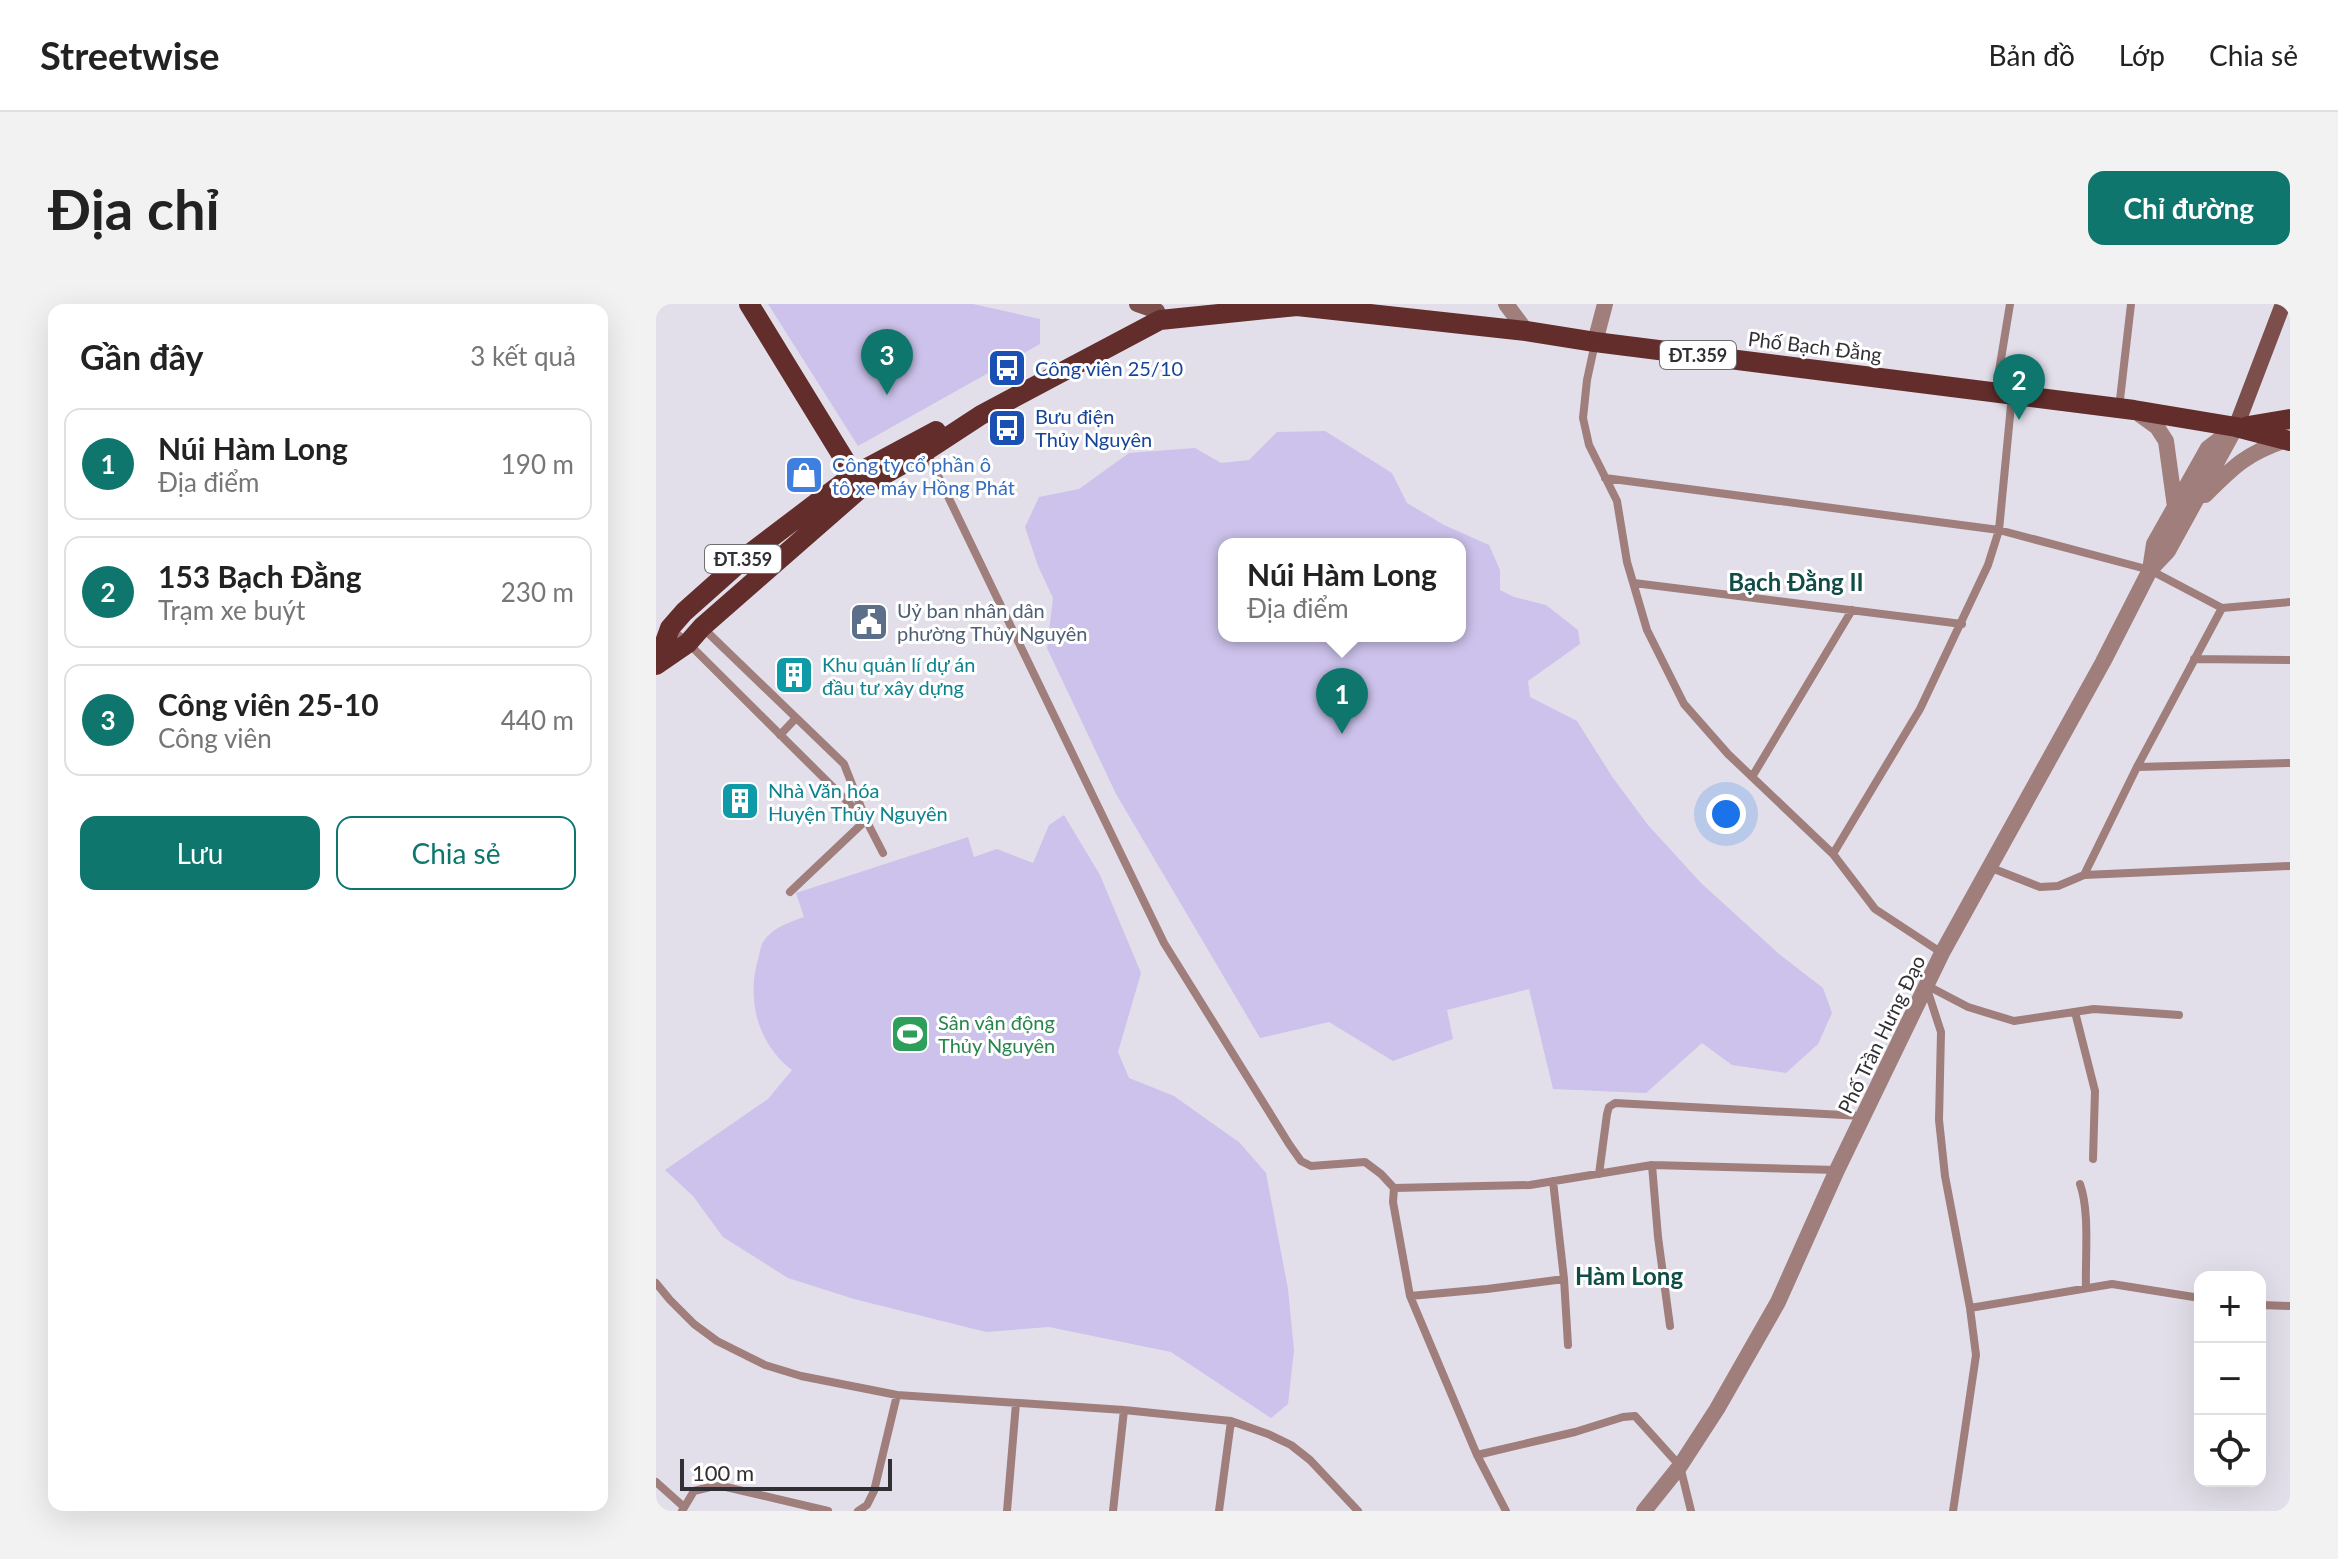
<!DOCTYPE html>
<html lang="vi">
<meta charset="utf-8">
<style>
:root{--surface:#fff;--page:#f2f2f2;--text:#222;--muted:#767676;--line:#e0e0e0;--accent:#0f766e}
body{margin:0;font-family:Lato,sans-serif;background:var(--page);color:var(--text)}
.controls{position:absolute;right:24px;bottom:24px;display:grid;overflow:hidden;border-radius:16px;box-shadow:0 8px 32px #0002}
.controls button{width:72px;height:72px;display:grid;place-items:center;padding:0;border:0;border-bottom:2px solid var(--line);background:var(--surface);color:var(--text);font:40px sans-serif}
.scale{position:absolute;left:24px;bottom:20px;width:212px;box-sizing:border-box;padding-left:8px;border:4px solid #302f33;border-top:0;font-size:22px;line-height:28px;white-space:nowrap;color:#302f33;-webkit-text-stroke:6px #fff;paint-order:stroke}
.you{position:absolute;left:1070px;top:510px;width:28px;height:28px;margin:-20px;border:6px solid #fff;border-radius:50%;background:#1a73e8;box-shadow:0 0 0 12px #1a73e833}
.badge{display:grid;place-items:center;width:52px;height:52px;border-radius:50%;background:var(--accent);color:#fff;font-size:26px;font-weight:700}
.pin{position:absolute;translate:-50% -66px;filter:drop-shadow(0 2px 4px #0008)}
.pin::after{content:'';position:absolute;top:42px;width:28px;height:24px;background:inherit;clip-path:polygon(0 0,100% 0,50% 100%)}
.popup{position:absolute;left:562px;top:234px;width:248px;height:104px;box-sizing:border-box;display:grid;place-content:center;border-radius:16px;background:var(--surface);filter:drop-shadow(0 2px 6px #0005);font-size:26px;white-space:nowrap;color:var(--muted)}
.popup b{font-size:30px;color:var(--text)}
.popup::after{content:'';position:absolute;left:50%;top:100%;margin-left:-16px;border:16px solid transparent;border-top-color:var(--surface)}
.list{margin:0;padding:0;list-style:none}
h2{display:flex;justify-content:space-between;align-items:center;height:104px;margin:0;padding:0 32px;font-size:34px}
h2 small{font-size:26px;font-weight:400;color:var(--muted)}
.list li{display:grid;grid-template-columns:52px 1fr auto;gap:24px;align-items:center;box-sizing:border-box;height:112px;margin:0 16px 16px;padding:0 16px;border:2px solid var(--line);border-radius:16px}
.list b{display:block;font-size:30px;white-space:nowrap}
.list p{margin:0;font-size:26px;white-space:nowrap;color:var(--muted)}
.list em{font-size:26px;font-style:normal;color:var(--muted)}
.actions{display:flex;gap:16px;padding:24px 32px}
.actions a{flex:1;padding:18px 0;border:2px solid var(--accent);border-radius:16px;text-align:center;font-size:28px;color:var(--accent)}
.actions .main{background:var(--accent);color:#fff}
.icon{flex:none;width:44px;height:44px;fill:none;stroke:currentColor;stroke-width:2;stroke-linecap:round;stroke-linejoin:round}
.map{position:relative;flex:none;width:1634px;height:1207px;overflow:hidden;border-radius:16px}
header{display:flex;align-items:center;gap:48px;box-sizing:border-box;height:112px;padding:0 40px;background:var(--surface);border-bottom:2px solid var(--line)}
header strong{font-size:38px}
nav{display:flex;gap:44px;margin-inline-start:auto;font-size:28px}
.intro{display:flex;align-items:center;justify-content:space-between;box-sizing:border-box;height:192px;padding:0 48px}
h1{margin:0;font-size:56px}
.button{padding:20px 36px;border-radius:16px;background:var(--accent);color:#fff;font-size:28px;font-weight:700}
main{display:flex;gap:48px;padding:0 48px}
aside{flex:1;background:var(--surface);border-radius:16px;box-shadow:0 8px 32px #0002}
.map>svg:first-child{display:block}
.green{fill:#ccc2eb;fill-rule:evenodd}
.water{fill:#7597ce;stroke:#6078a0;stroke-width:2}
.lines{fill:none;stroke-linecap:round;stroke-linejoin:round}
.service{stroke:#9f7e7b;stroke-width:8}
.minor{stroke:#9f7e7b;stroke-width:16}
.tertiary{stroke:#9f7e7b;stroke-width:16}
.secondary{stroke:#7c4f4c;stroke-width:16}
.primary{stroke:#622d2b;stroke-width:20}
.labels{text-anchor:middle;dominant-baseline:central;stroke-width:6;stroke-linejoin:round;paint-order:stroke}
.shield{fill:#fff;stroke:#6e6d70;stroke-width:2}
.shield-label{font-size:18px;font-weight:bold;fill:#302f33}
.street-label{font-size:20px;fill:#302f33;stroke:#fff}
.transit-label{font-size:20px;fill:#164399;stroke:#fff;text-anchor:start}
.shop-label{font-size:20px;fill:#366cbe;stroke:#fff;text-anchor:start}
.service-label{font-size:20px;fill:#4e5e75;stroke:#fff;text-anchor:start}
.culture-label{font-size:20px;fill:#0d838f;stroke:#fff;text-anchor:start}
.leisure-label{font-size:20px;fill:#27864d;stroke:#fff;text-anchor:start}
.quarter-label{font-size:24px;font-weight:bold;fill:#114d47;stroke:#fff}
</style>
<header>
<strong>Streetwise</strong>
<nav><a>Bản đồ</a><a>Lớp</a><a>Chia sẻ</a></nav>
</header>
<div class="intro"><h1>Địa chỉ</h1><a class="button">Chỉ đường</a></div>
<main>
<aside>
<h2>Gần đây<small>3 kết quả</small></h2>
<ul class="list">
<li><span class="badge">1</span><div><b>Núi Hàm Long</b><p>Địa điểm</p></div><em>190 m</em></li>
<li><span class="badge">2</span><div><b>153 Bạch Đằng</b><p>Trạm xe buýt</p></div><em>230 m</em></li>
<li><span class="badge">3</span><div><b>Công viên 25-10</b><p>Công viên</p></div><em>440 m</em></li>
</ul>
<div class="actions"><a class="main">Lưu</a><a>Chia sẻ</a></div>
</aside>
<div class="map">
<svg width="1634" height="1207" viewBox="0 0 1634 1207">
<rect width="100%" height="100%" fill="#e2dfea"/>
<path class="green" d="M112,0h205l67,15v25l-182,102z
M669,127l67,42 15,30 37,22 45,20 11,25v20l14,7 32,8 32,25 2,14 -52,37 2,16 47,24 36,57 35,47 53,58 78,71 44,34 9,25 -14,31 -32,29 -54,-8 -30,-22 -56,50 -93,-4 -24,-100 -82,21 6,29 -60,22 -64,-39 -69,16 -144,-244 -69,-146 6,-50 -15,-32 -13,-39 14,-30 40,-8 50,-36 66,-5 26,15 28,-3 28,-28zM804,240v92h-236v-92z
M408,511l36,60 41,98 -23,79 11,26 45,18 66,47 26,30 22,116 6,61 -6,54 -17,14 -100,-66 -122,-25 -63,5 -132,-33 -66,-21 -65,-41 -30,-41 -28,-26 103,-71 24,-29c-33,-25 -45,-67 -35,-107 2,-6 3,-14 5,-19 9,-16 26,-21 42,-27l-8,-24 172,-56 6,20 23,-8 36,14 16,-38z"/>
<path class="water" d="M209 43a15 15 0 1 1 30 0a15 15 0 1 1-30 0Z"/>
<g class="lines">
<path class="service" d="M939,39l-8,37 -4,38 6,27 28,56 10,61 20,68 37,74 44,50 105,100 42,55 67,44
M1463,104l12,-104
M271,149l237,490 125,201 12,17 10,5 54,-4 16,12 13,14 -1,14 17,94 67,159 29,56
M949,174l394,52 151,40 72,38 68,-6
M978,279l328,41
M1566,304l-85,159 -53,108 206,-9
M14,324l18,15 178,177 -76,72
M47,324l141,136 22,56 17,33
M1538,355l96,1
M124,431l16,-17
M1481,463l153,-4
M1096,473l100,-167
M1177,550l87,-145 68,-144 11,-35 13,-135 -13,-24 11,-67
M1333,563l51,20 18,-1 26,-11
M1270,681l42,22 46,14 80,-12 85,6
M1271,685l14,43 -2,88 6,56 25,132 6,47 -23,156
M1419,708l20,79 -2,68
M996,861l6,72 12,89
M943,870l8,-60 2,-7 6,-4 247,13
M897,877l11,98 4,66
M1424,880c10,28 5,73 6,104
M738,884l136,-3 122,-20 185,5
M0,979l14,17 24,24 23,17 48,24 36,11 96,19 227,15 107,11 37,13 23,11 19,15 48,51
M754,992l77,-7 77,-10
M1604,1001l30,1
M1314,1004l142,-24 88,14
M821,1151l98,-23 48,-15 12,-1 45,50 11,45
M0,1178l28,25
M26,1207l12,-20 20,-5 12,1 102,24
M202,1207l9,-6 7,-14 23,-96
M351,1207l9,-108
M457,1207l11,-101
M563,1207l12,-90"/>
<path class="minor" d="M850,0l20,27
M939,38l10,-38"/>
<path class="tertiary" d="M1479,107l22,16 9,14 9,66
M1549,191c29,-29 42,-42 81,-55
M1494,266l4,-26 54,-96 21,-16
M988,1207l36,-45 37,-57 61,-107 59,-132 105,-217 161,-291 47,-92 18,-19 68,-124"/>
<path class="secondary" d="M481,0l20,7 3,9
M1580,123l47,-123"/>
<path class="primary" d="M93,0l111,181
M1592,122l42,-7
M2,358l12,-34 14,-16 64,-57 104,-79 84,-45
M0,361l32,-22 14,-16 160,-140 64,-36 55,-36 179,-95 137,-14 229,25 69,11 539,68 102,17 54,14"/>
</g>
<defs>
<g id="bus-square" transform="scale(2)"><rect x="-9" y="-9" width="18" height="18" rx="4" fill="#1a4fb4" stroke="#fff"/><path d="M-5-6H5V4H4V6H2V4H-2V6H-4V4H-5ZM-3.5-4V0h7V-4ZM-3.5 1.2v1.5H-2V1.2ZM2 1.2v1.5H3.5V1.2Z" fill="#fff"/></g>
<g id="shop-square" transform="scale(2)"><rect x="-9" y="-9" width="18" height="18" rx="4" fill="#3f7fe0" stroke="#fff"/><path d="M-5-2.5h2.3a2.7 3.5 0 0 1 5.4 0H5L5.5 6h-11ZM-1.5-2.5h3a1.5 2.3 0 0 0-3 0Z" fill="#fff"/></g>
<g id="civic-square" transform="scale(2)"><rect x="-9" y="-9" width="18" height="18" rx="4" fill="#5c6f8a" stroke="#fff"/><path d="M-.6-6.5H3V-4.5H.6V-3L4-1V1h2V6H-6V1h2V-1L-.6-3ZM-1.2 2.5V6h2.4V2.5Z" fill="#fff"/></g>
<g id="building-square" transform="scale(2)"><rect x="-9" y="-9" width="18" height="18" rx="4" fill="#0f9aa8" stroke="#fff"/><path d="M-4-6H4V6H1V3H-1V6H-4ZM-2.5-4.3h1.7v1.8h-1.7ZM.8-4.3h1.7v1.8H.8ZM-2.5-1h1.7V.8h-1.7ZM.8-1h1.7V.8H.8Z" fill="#fff"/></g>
<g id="stadium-square" transform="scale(2)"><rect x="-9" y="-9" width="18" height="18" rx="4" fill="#2e9e5b" stroke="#fff"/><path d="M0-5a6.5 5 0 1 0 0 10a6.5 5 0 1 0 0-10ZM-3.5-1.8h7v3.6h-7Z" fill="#fff"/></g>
</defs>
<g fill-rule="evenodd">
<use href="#bus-square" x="351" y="64"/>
<use href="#bus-square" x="351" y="124"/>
<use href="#shop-square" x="148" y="171"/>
<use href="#civic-square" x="213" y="318"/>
<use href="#building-square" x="138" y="371"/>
<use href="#building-square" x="84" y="497"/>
<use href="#stadium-square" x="254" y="730"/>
</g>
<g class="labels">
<g class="shield">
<rect x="1004" y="37" width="76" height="28" rx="6"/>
<rect x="49" y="241" width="76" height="28" rx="6"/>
</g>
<g class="shield-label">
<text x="1042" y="51">ĐT.359</text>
<text x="87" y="255">ĐT.359</text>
</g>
<g class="street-label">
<text transform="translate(1159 42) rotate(7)">Phố Bạch Đằng</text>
<text transform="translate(1225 730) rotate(-64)">Phố Trần Hưng Đạo</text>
</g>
<g class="transit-label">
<text x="379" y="64">Công viên 25/10</text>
<text x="379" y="112">Bưu điện<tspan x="379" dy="23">Thủy Nguyên</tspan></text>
</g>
<g class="shop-label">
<text x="176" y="160">Công ty cổ phần ô<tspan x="176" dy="23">tô xe máy Hồng Phát</tspan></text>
</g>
<g class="service-label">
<text x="241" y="306">Uỷ ban nhân dân<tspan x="241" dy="23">phường Thủy Nguyên</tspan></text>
</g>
<g class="culture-label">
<text x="166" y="360">Khu quản lí dự án<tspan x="166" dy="23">đầu tư xây dựng</tspan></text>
<text x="112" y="486">Nhà Văn hóa<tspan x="112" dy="23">Huyện Thủy Nguyên</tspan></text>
</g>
<g class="leisure-label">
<text x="282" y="718">Sân vận động<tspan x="282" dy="23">Thủy Nguyên</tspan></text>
</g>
<g class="quarter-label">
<text x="1140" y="277">Bạch Đằng II</text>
<text x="973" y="971">Hàm Long</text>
</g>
</g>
</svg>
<div class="controls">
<button>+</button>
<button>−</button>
<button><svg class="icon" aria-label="locate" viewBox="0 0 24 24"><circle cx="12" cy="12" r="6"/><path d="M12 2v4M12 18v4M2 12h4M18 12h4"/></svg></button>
</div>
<div class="scale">100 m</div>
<div class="you"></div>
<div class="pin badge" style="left:686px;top:430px">1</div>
<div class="popup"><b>Núi Hàm Long</b>Địa điểm</div>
<div class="pin badge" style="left:1363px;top:116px">2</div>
<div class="pin badge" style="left:231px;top:91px">3</div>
</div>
</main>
